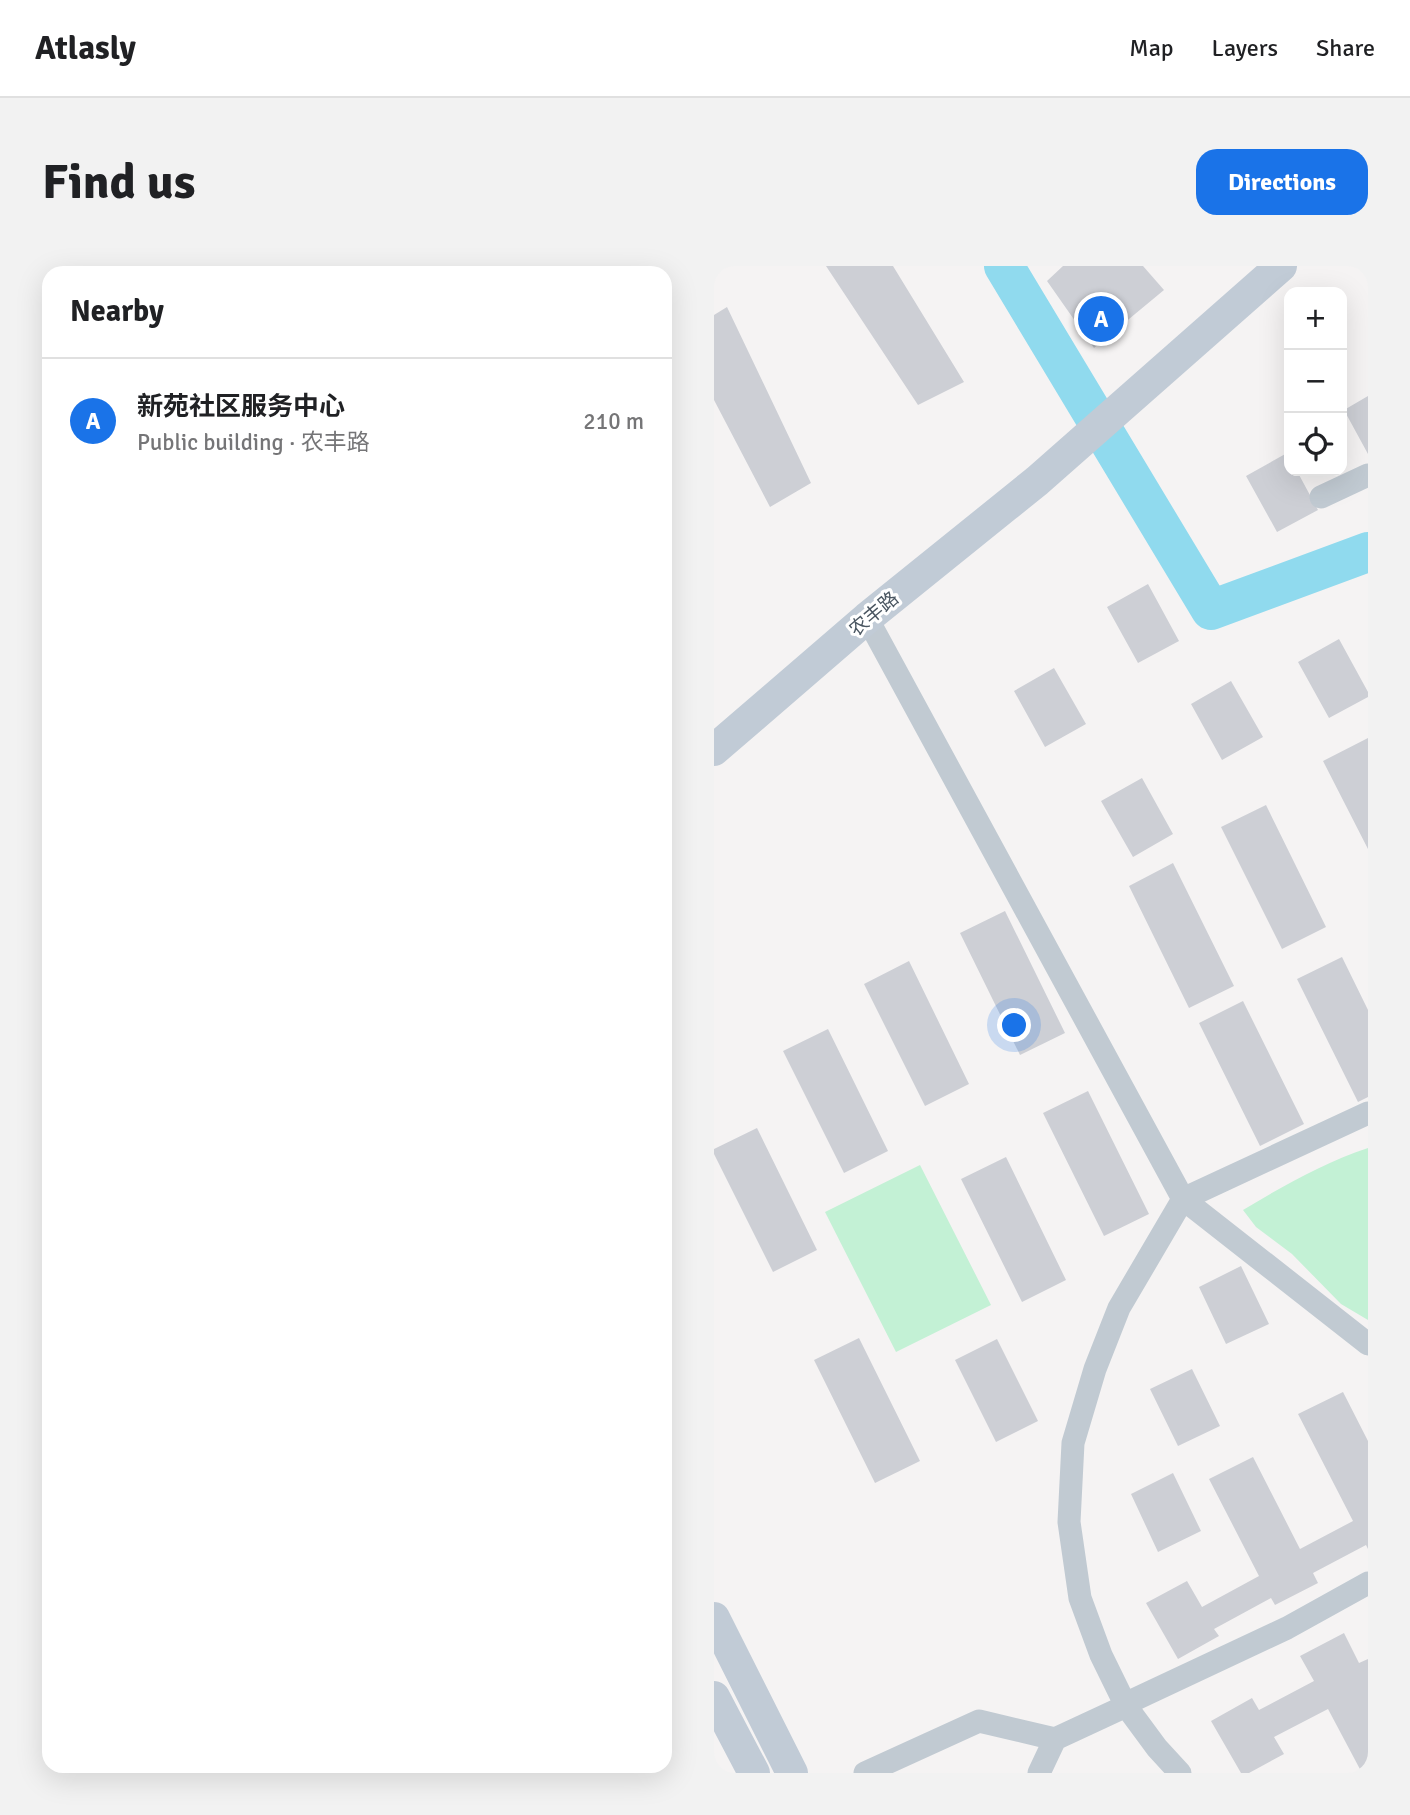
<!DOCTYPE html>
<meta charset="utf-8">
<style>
:root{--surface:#fff;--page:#f2f2f2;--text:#202124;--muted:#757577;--line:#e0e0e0;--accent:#1a73e8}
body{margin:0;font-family:Signika,"Noto Sans SC",sans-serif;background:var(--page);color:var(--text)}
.controls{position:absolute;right:21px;top:21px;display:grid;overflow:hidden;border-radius:14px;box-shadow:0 7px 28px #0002}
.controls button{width:63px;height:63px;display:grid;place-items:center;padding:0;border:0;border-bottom:2px solid var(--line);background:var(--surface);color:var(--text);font:35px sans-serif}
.you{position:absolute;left:301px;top:760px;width:24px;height:24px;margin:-18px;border:5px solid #fff;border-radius:50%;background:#1a73e8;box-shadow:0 0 0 10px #1a73e833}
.badge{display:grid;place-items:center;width:46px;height:46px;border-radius:50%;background:var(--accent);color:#fff;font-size:23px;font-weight:700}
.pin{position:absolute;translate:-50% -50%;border:4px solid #fff;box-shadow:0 2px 7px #0006}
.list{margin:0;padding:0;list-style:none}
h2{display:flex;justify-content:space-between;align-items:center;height:91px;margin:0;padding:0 28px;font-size:30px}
h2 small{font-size:23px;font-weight:400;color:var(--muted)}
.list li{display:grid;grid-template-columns:46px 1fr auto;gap:21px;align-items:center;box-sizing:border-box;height:126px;padding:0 28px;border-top:2px solid var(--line)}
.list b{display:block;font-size:26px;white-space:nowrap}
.list p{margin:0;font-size:23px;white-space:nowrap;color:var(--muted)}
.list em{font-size:23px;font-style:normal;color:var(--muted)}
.icon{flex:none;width:38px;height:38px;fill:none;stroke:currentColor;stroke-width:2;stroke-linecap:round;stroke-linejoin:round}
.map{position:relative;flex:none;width:654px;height:1507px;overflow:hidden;border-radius:21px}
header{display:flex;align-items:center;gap:42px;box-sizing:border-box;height:98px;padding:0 35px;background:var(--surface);border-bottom:2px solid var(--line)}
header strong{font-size:33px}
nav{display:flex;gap:38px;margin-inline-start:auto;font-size:24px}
.intro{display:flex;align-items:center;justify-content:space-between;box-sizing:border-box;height:168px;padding:0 42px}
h1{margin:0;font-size:49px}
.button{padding:18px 32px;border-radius:21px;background:var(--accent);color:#fff;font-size:24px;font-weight:700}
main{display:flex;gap:42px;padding:0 42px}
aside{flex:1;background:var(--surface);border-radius:21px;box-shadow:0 7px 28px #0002}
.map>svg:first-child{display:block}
.green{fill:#c3f1d5}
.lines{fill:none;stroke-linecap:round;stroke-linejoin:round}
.river{stroke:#90daee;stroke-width:40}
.building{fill:#cdcfd5}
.minor{stroke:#c1cad2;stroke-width:23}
.secondary{stroke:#c1cbd6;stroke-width:32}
.labels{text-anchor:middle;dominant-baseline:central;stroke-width:6;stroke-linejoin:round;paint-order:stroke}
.street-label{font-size:19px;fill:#4a5661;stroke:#fff}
</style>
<header>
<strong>Atlasly</strong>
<nav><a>Map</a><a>Layers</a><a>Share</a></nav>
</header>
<div class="intro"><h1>Find us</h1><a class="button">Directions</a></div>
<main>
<aside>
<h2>Nearby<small></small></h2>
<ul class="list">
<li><span class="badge">A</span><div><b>新苑社区服务中心</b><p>Public building · 农丰路</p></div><em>210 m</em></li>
</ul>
</aside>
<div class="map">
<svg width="654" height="1507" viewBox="0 0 654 1507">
<rect width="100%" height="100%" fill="#f5f3f3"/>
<path class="green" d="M654,882v172l-27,-16 -49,-50 -36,-27 -13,-17c40,-24 80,-47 125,-62z
M206,899l71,140 -95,47 -71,-140z"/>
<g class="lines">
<path class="river" d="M290,0l207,344 157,-58"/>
</g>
<path class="building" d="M112,0h67l71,116 -46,23z
M349,0h80l21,24 -70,58 -47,-67z
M13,41l84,176 -41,24 -56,-107v-85z
M654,130v58l-24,-44z
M573,187l2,4v14h8l21,39 -41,22 -31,-56z
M434,318l31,57 -41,22 -31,-56z
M625,373l29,53v5l-39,21 -31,-56z
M340,402l32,56 -41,23 -31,-56z
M517,415l32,56 -41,23 -31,-56z
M654,472v111l-45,-88z
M428,512l31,56 -40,23 -32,-56z
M552,539l60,122 -44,22 -61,-122z
M459,597l61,123 -45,22 -60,-122z
M291,645l60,122 -45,22 -60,-122z
M628,691l26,53v87l-10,5 -61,-123z
M195,695l60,123 -44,22 -61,-122z
M529,735l61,123 -44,22 -61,-123z
M114,763l60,122 -44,22 -61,-122z
M374,825l61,123 -45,22 -61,-123z
M43,862l60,122 -44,22 -59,-118v-5z
M292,891l60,123 -44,22 -61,-123z
M527,1000l28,58 -43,20 -27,-57z
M145,1072l61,123 -45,22 -61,-123z
M283,1073l41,82 -42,21 -41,-82z
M478,1103l28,57 -42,20 -28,-57z
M629,1126l25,49v108l-2,-4 -53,28 5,10 -43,22 -4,-7 -57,31 5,7 -41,23 -32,-56 41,-22 15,26 57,-31 -50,-97 44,-22 47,92 53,-28 -55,-107z
M459,1207l28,58 -43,21 -27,-58z
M630,1367l15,30 9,-4v114h-6l-34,-64 -54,28 10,17 -35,19h-8l-30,-52 41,-23 7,12 55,-29 -14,-25z"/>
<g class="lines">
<path class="minor" d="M607,231l47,-22
M153,352l316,581 185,145
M411,1438l162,-76 81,-45
M341,1473l71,-33
M151,1507l114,-52 76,18 -16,34
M466,1507l-23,-25 -31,-42 -25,-51 -21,-57 -11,-76 4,-79 22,-74 24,-61 64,-109 185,-86"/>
<path class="secondary" d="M0,484l153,-132 170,-137 244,-215
M0,1352l78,155
M0,1431l40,76"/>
</g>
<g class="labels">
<g class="street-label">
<text transform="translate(160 348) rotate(-40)">农丰路</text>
</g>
</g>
</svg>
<div class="controls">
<button>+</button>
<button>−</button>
<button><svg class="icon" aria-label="locate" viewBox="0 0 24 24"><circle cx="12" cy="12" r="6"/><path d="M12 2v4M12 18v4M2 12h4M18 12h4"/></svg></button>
</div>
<div class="you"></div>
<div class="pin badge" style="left:387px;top:53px">A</div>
</div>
</main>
